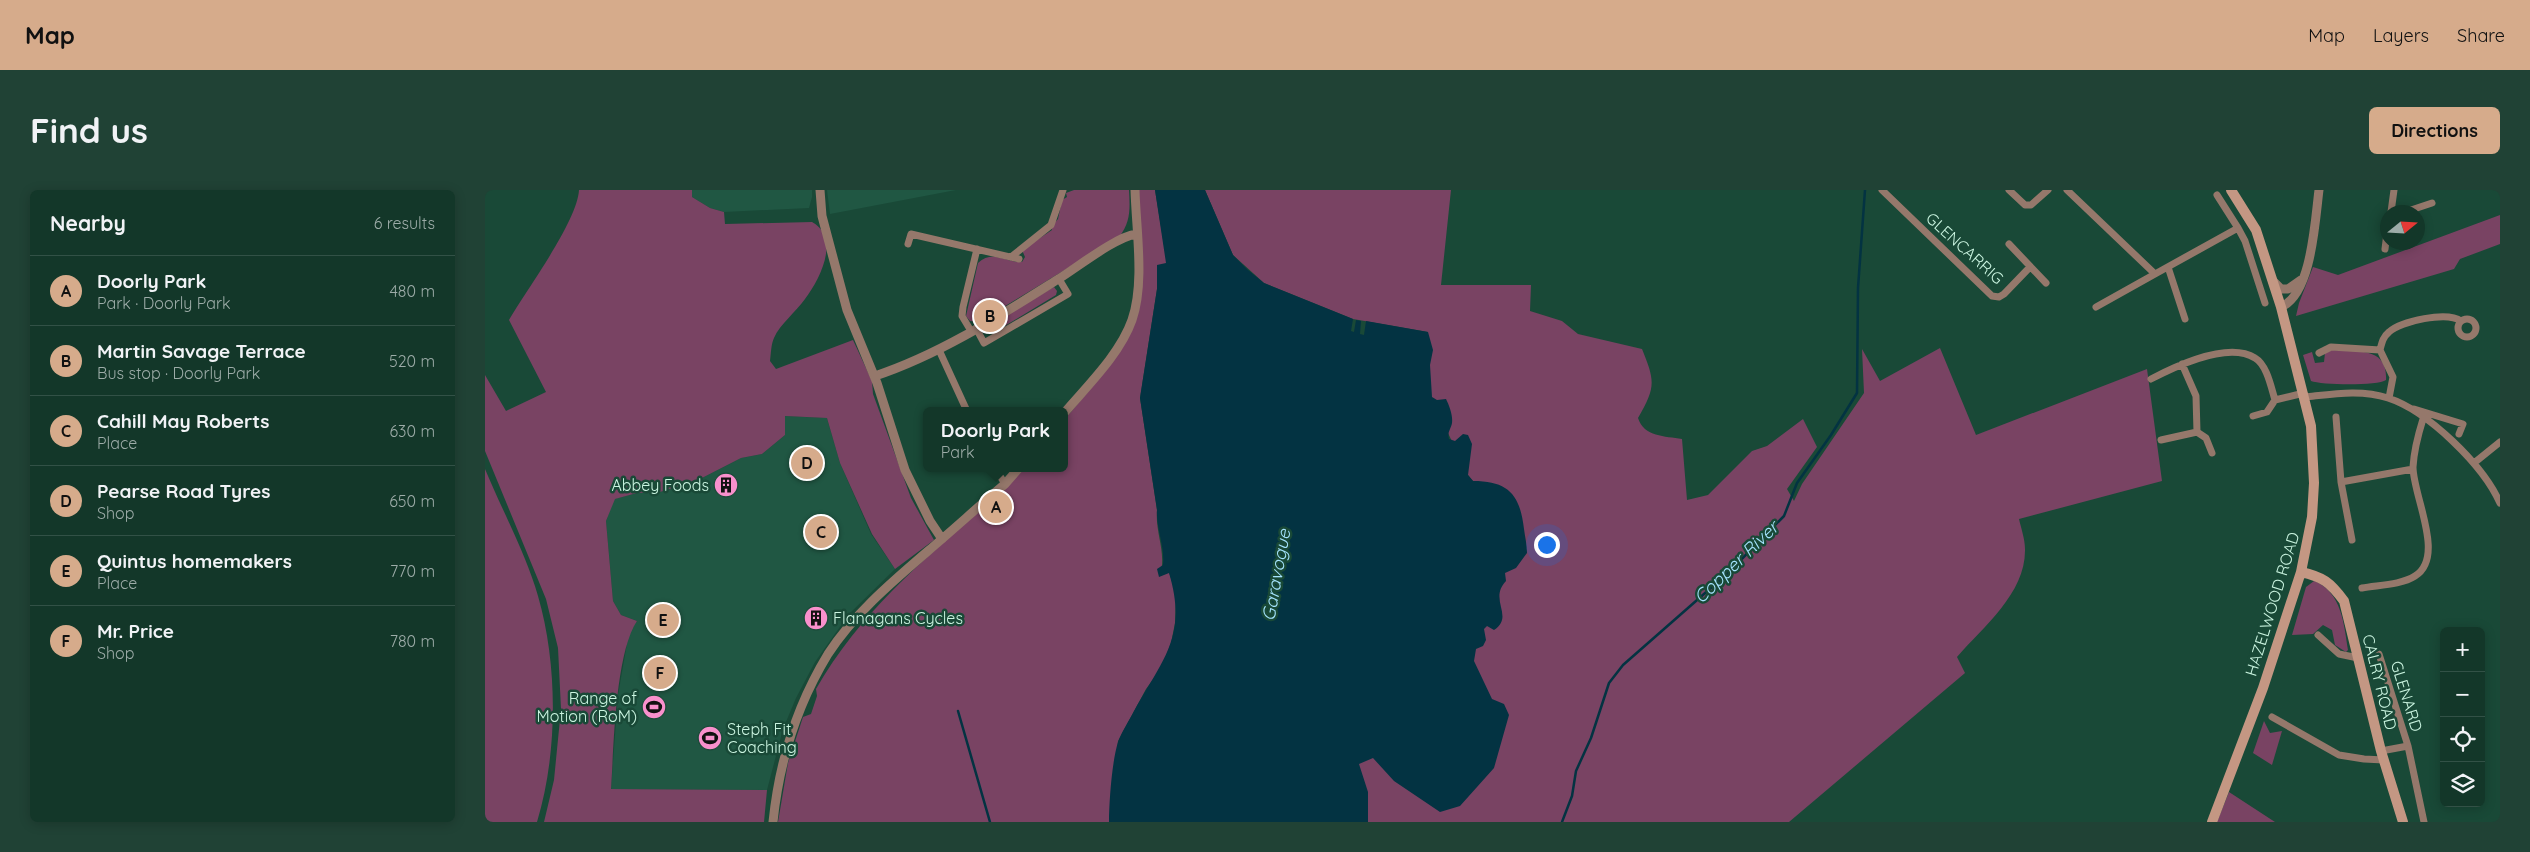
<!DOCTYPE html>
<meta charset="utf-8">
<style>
:root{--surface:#133729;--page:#204235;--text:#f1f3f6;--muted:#9daca8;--line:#325146;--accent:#d6ab8b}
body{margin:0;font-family:Quicksand,sans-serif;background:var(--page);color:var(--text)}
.controls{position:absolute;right:15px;bottom:15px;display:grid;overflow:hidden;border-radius:8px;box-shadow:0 2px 12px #0003}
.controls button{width:45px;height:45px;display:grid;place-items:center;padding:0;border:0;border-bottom:1px solid var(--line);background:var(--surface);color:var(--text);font:25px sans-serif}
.compass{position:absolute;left:1895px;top:15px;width:45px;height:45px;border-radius:50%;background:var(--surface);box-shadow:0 2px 12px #0003;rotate:72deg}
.you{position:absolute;left:1061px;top:354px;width:18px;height:18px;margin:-12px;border:4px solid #fff;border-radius:50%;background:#1a73e8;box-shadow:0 0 0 8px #1a73e833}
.badge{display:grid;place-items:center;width:32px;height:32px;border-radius:50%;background:var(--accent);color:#111;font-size:16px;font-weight:700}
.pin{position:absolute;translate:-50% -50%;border:2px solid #fff;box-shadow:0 1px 5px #0006}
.popup{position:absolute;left:438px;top:217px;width:145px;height:65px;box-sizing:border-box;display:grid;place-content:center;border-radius:8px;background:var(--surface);filter:drop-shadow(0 1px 4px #0005);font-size:16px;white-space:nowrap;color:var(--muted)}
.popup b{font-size:19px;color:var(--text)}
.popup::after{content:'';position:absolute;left:50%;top:100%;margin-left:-10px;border:10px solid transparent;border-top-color:var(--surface)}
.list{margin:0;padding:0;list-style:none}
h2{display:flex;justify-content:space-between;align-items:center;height:65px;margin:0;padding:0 20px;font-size:21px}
h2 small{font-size:16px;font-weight:400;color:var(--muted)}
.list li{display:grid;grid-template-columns:32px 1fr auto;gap:15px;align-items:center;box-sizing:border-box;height:70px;padding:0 20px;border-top:1px solid var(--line)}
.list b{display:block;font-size:19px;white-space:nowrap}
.list p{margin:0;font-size:16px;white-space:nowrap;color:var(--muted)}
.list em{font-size:16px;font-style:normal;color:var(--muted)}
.icon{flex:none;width:28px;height:28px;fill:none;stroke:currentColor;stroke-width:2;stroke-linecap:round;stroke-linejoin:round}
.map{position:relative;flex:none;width:2015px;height:632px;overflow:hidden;border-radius:8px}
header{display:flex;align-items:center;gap:30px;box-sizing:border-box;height:70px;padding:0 25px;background:var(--accent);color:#111}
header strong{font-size:24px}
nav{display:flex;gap:28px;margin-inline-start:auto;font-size:18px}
.intro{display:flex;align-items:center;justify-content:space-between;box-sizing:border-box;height:120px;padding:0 30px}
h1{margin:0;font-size:35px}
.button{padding:12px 22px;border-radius:8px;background:var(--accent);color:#111;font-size:18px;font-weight:700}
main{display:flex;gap:30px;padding:0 30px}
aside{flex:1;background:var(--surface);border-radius:8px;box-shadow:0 2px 12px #0003}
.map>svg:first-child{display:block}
.built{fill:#205743}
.green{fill:#794363}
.water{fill:#033342}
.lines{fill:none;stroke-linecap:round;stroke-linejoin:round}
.stream{stroke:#033342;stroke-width:2.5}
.minor{stroke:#95786b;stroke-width:7}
.tertiary{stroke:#95786b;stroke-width:9}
.secondary{stroke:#c49783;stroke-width:10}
.labels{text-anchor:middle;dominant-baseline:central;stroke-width:5;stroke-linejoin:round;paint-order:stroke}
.street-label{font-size:16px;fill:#cbf5e1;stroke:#194937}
.poi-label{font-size:16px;fill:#cbf5e1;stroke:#194937;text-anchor:end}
.water-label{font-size:18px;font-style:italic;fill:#a5e4fe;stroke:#194937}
</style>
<header>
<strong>Map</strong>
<nav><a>Map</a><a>Layers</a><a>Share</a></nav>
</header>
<div class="intro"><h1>Find us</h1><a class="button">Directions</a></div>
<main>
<aside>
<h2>Nearby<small>6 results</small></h2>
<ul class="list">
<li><span class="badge">A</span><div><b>Doorly Park</b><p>Park · Doorly Park</p></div><em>480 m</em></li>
<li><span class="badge">B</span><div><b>Martin Savage Terrace</b><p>Bus stop · Doorly Park</p></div><em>520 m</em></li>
<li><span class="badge">C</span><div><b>Cahill May Roberts</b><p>Place</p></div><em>630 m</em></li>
<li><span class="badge">D</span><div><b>Pearse Road Tyres</b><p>Shop</p></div><em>650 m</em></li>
<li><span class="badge">E</span><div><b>Quintus homemakers</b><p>Place</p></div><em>770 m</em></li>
<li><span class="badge">F</span><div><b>Mr. Price</b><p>Shop</p></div><em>780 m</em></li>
</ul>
</aside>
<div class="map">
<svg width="2015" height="632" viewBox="0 0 2015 632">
<rect width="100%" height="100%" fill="#194937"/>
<path class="built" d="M207,0h120v7l-3,11 -85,4 -14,-4 -18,-11z
M342,0h129l-126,24z
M300,226l42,2 13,45 31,71 24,35 -46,45 -34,48 -19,36 -13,31 -16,61 -156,-1 7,-94 11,-63 8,-11 -16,-6 -8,-14 -7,-80 8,-22 23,-6 23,-1 40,-13 41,-21 21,-4 23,-19z"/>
<path class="green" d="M94,0h113v7l18,11 14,4 1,12 87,-2c29,16 8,57 -7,77 -9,13 -25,25 -31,39 -3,6 -3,16 -4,23l6,8 77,-29 19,41 1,13 38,104 23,42 -39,29 -23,-35 -32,-71 -13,-45 -42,-2v19l-23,19 -21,4 -41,21 -40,13 -23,1 -22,6 -9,22 7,80 8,14 16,6c-22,33 -23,126 -26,168l156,1 -3,32h-220l10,-42 7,-71 -3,-61 -12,-49 -61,-148v-76l21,36 40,-19 -37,-72c18,-31 68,-98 70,-130z
M589,0h55c1,18 2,32 -10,47l-140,85 -9,-1 -4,-5 12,-53c15,-14 28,0 44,-1l3,-5 -3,-7 30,-20 -1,-3 7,-8 4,-19 5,-3 -1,-4z
M654,0h16l12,74 -10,2v23l-17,109 17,112c-2,24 10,42 3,66l9,-4 7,23 -1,28 -4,20 -9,24 -16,22 -28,52 -9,81h-331l10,-59 15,-46 8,-3 6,-18 -1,-7c49,-85 120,-139 191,-202l17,-19h41v-49l43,-51 27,-47z
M720,0h246l-10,95h90l-1,26 32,10 16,13 64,15c13,32 14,38 -4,69 6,19 27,18 44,21l5,61 21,-5 44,-44 15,-5 36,-27 14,28 -30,42 7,12 8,-17 62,-91 -2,-44 18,32 60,-33 36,87 171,-66 15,112 -143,38c2,9 6,20 6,30 1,44 -41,77 -68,108l8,16 -176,149h-473l157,-341 -5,-6 -20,-42 -20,-31v-70l-75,-13 -89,-36 -31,-28z
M2015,25v29l-40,15 -6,10 -158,47 3,-13 14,-36 25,8z
M569,97l3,4 -1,4 -63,38 -5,-1v-7z
M1847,160c24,2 56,-4 54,30 -8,6 -65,5 -75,1l-8,-26 9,-3 3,11 9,-1 1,-9z
M0,279c17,41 41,85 53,127 20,69 20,157 -1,226h-52z
M1829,391c28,11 30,44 34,69l-2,2 -11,-7 -3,-15 -9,-5 -10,9 -21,1 14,-48z
M1779,531l6,12 12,-2 -10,34 -19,-12z
M1744,602l46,30h-58z"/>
<path class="water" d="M670,0h50l28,65 15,15 16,13 89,36 -2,12 3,1 2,-12 5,1 -1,13 4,1 2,-14 62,11 5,18 -3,15 2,32 5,3 9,-1c3,6 7,16 6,24 -1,6 -5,9 -3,16l6,2 8,-7 5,1 4,9 -4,31 5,6c36,0 47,14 51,48 1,8 3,16 3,24l-11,15 -11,5 1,8c-18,19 9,35 -12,49l-7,-4 -3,3 2,11 -3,6 -7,3 -2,12 18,38 12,5 5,11 -15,53 -34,38 -20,6 -46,-31 -21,-23 -14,6 9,28v30h-259c0,-20 3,-61 9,-80 4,-11 11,-21 16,-31 29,-52 54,-75 35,-138l-10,4 -2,-8 6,-4c2,-19 -7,-36 -6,-55l-17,-112 17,-109v-24l9,-2z"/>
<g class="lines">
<path class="stream" d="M473,521l32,111
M1077,632l10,-26 4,-25 15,-33 18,-55 14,-18 106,-93 55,-56 13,-33 34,-48 26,-42 1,-105 7,-98"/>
<path class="minor" d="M1397,0l110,106 7,1 5,-3 26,-27
M1524,0l16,15h6l17,-15
M1582,0l88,84 83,-46 -21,-33
M1906,22l3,-22
M1920,22l27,-9
M1753,38l7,13 20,62
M423,54l3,-10 108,25
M1524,54l37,39
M1900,59l2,-16
M526,67l40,-32 12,-35
M1683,77l17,52
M1611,117l59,-33
M1973 138a9 9 0 1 1 18 0a9 9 0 1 1-18 0Z
M491,138l8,15 84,-49 -9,-15
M486,141l-9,-15 1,-9 14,-58
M454,160l28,61
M1895,160c2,-8 3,-13 9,-18 12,-11 58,-21 72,-11
M1834,163l12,-6 49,3 13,27 -4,21
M1666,189c25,-13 77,-38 104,-21 12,7 16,29 20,42l29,-7
M1820,207c28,-3 56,-8 83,1 40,13 95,67 112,105
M1929,219l49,15 -4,10
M1768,226l14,-4 8,-12
M1851,227l5,65 11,58
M1712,242l9,6 6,15
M1676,250l36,-8 -1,-36 -14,-32
M1989,273l26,-21
M510,278l10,16
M1856,292l72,-13
M1877,398c16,-3 39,-3 53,-12 31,-19 -2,-80 -2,-109 1,-17 5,-32 10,-48
M1833,445l21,19 19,4
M1894,464l29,92 16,76
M1787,527l67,38 25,4 20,1
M1896,561l27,-5"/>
<path class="tertiary" d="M335,0l2,26 25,94 30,73 28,87 25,51 12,18
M1788,91l8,8h7l13,-9
M1796,117c31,-13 34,-87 38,-117
M390,186c66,-22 126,-61 185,-98 19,-12 56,-41 76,-44
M580,222c23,-27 55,-58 67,-92 13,-37 4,-91 3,-130
M288,632c6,-59 24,-117 55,-168 26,-40 64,-72 100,-103 26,-22 51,-45 77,-67l14,-16"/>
<path class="secondary" d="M1816,382c22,5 29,10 43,29l37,150 22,71
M1727,632l51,-134 38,-116 11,-55 2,-34 -3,-57 -30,-119 -25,-77 -25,-40"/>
</g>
<defs>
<g id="building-disc" transform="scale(1.25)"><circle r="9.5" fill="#f890cc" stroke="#194937"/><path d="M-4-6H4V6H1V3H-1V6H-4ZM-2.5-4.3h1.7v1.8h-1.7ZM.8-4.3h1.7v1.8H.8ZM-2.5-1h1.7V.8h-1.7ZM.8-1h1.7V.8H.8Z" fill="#111"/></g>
<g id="stadium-disc" transform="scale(1.25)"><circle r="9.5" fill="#f890cc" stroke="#194937"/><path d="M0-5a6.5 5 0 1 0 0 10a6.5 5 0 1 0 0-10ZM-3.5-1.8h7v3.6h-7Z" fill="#111"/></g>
</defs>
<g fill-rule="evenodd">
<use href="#building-disc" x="241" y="295"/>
<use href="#building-disc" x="331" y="428"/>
<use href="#stadium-disc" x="169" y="517"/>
<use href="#stadium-disc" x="225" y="548"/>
</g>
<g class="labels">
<g class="street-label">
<text transform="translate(1480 58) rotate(42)">GLENCARRIG</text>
<text transform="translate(1787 414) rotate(-73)">HAZELWOOD ROAD</text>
<text transform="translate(1895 492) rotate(76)">CALRY ROAD</text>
<text transform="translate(1922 506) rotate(73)">GLENARD</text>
</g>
<g class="poi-label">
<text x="224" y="295">Abbey Foods</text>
<text x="348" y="428" text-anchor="start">Flanagans Cycles</text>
<text x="152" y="508">Range of<tspan x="152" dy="18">Motion (RoM)</tspan></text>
<text x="242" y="539" text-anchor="start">Steph Fit<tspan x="242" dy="18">Coaching</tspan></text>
</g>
<g class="water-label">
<text transform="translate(1251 372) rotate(-44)">Copper River</text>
<text transform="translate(791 385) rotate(-80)">Garavogue</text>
</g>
</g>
</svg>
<div class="controls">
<button>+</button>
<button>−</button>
<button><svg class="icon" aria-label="locate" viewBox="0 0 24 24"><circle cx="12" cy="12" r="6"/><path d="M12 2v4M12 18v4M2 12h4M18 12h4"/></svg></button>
<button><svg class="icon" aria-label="layers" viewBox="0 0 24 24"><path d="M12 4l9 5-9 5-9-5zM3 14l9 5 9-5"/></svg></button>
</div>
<svg class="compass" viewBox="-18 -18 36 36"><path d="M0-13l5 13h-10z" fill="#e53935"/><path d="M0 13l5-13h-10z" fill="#9daca8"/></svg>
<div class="you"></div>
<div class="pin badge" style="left:511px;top:317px">A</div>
<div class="popup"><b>Doorly Park</b>Park</div>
<div class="pin badge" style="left:505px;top:126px">B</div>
<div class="pin badge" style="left:336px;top:342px">C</div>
<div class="pin badge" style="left:322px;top:273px">D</div>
<div class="pin badge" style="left:178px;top:430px">E</div>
<div class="pin badge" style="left:175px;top:483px">F</div>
</div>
</main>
